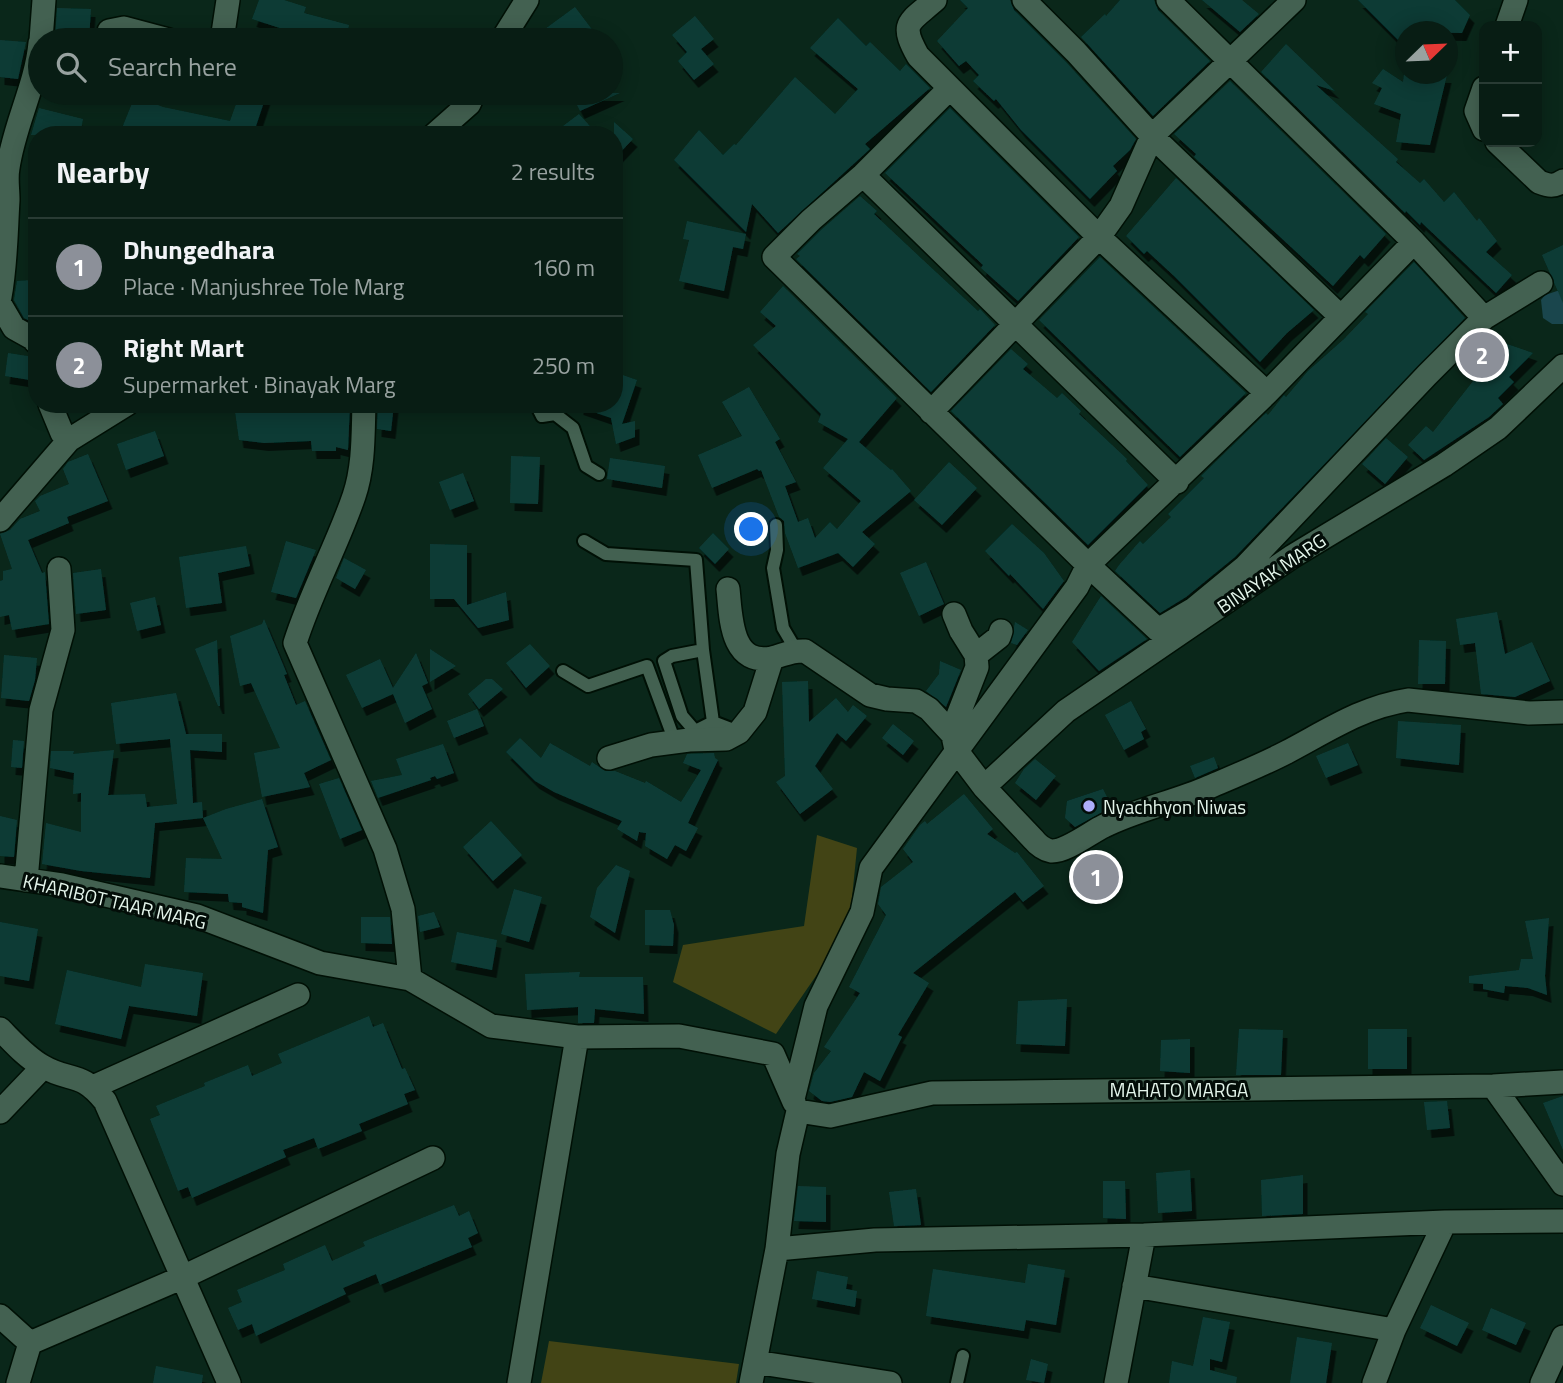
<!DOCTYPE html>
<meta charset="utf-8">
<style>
:root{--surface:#081d14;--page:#162a22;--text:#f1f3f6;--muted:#98a2a0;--line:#293b34;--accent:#8c9099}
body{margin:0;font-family:"Titillium Web",sans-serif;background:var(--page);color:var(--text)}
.controls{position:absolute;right:21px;top:21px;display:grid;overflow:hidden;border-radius:14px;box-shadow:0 4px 18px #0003}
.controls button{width:63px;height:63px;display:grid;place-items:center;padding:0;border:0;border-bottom:2px solid var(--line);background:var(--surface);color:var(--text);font:35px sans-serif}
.compass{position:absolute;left:1395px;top:21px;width:63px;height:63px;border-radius:50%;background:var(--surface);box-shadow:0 4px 18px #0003;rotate:67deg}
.you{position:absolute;left:752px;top:530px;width:24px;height:24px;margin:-18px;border:5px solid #fff;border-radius:50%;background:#1a73e8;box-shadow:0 0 0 10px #1a73e833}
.badge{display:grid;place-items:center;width:46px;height:46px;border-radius:50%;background:var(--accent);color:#fff;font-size:23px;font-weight:700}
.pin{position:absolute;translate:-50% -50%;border:4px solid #fff;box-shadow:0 2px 7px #0006}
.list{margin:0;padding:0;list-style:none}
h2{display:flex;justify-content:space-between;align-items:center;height:91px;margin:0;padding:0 28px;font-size:30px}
h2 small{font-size:23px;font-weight:400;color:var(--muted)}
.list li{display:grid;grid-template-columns:46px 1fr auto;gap:21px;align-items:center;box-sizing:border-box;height:98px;padding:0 28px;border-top:2px solid var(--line)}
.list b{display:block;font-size:26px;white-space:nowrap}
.list p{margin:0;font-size:23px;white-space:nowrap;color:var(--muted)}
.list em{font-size:23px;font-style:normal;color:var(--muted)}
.icon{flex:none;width:38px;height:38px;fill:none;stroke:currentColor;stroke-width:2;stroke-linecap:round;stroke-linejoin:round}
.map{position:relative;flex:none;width:1563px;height:1383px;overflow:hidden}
.search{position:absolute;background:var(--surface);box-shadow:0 4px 18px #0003;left:28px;top:28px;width:595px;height:77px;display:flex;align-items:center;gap:18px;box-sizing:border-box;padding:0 24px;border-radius:38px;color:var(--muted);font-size:26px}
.panel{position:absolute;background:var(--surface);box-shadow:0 4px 18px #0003;left:28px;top:126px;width:595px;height:287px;border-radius:28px}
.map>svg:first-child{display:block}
.green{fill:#424415}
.water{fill:#1a464d}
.building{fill:#0c3b36;filter:url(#shadow)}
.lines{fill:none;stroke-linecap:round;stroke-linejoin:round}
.service-casing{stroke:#001005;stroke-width:16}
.minor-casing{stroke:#001005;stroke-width:26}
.service{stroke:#436151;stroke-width:12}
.minor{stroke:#436151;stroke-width:23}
.poi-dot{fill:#aeaefa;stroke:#030d08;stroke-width:2.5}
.labels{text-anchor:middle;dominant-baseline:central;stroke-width:6;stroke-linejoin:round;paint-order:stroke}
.street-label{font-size:19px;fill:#e4f5eb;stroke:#030d08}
.poi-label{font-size:19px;fill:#e4f5eb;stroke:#030d08;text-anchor:start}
</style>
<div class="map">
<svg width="1563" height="1383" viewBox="0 0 1563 1383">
<defs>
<filter id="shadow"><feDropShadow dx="4.5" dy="8" stdDeviation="0" flood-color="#0009"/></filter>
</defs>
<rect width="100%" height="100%" fill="#0a271a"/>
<path class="green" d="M817,835l40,13 -8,80 -73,106 -103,-52 10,-37 121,-19z
M549,1341l190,23 -3,19h-195z"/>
<path class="water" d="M1563,289v35h-11l-9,-6 -2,-18 4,-5z"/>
<path class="building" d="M259,0h25l22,7 -2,6 45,12 -3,15h-29l-65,-21z
M960,0h50l4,10 52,52 70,77 -6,11 -17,16 4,5 -27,28 -69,-69 -25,-31 -2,2 -21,-20 6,-6 -13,-14 -7,5 -22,-25 31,-33z
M1120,0h34l4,10 52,51 -57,55 -72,-79 24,-23 1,2z
M1202,0h40l17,14 -19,18z
M1358,0h97l15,15 -8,18 -57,-1v7l-4,4z
M575,7l25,33h-70z
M57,8l34,1 -2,31h-34z
M695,16l19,23 -13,10 13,15 -20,16 -16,-19 9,-9 -15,-17z
M838,18l28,28 4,-4 30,29 6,-7 24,24 -65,56 5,5 -92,84 -26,-29 -6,28 -72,-72 25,-30 24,25 11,-11 2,1 59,-68 40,37 23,-25 -48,-41z
M0,40l26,2 -8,37 -18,-2z
M1286,44l49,47 -19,-6 82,74 -2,3 24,21 4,-4 20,23 10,-10 23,29 2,-3 18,23 -11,11 26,23 -16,18 -75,-71 -1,3 -14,-14 -1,2 -144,-141z
M1383,69l20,13 1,-8 43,1 -17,70 -34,-3 5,-28 -27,-10 8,-16 -10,-5z
M1230,81l156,153 -22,25 -4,-4 -27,31 -139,-129 2,-3 -22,-20z
M240,93h27l-11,33 6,1 -1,8h-123l-16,-7 13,-32 28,11 67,14z
M571,93h49l-40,18z
M39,108l44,11 -3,16h-49z
M950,108l129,129 -61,64 -37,-33 2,-3 -98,-92z
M579,114l19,21h-47z
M614,122l19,17 -19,20z
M1176,178l138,132 -27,23 -27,29 -86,-86 -27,-25 -3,3 -18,-18z
M860,196l17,15 -3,3 48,45 56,52 2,-2 15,16 -64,67 -135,-133 4,-3 -3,-2 24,-24z
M687,221l59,13 -3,15 -10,-2 -9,44 -45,-10 10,-41 -6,-1z
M1563,245v58l-21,-48z
M1100,257l146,136 -66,64 -141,-137z
M1414,262l51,56 -230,239 -49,40 -26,16 -45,-42 4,-6 21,-24 3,3 28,-27 -3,-3 36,-36 -3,-2 65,-63 2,2 16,-20 2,2 22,-26 36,-32 24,-25 -3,-2z
M33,280l1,43 -10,-5 -10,-18 3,-19z
M783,286l114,112 -38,44 32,28 1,-1 19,22 -49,41 13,12 -22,23 -15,-14 -40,15 -13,-35 -1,-12 -5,-4 -18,-47 -2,1 -2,-2 -45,19 -14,-33 44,-19 -20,-34 27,-15 31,52 -5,3 21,40 -11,4 13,36 10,-4 7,20 15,-16 7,7 24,-28 -38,-33 25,-29 -30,-17 3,-8 -68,-69 23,-19 -16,-14z
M1489,333l6,7 38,13 -24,24 5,5 -16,16 5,6 -14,13 -65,43 -16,-15 18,-19 7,6 48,-61 -16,-14z
M1011,349l17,15 -5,5 34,29 5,-5 19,18 -2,3 48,45 -1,2 22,24 -60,60 -137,-134z
M8,353l26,4 -4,23 -25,-4z
M614,372l23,8 -15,44 13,-3v16l-19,7 -5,-26 -32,-11v-3h35z
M234,404h116l-2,46 -12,-3v4h-24l-1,-10 -47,2 -25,-3z
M378,404h16l-3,27 -14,-2z
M155,431l9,25 -38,14 -9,-26z
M1386,438l22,19 -23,27 -23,-20z
M88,454l20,47 -41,16 2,6 -41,17 14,33 3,-1 4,52 -37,6 -3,-15 -9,2v-36l3,-1v-9l9,-2 -12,-35 10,-4 10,-11 20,-8 -5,-10 5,-5 29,-12 -6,-15 5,-7z
M511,456l29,1 -2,47 -28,-1z
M610,458l55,8 -3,22 -55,-9z
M949,462l28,26 -35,37 -28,-25z
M463,473l11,28 -24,9 -11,-28z
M1012,524l32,29 20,28 -21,28 -33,-35 -1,2 -24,-25z
M713,533l16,16 -14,15 -16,-16z
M286,541l30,9 -20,48 -25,-6z
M430,544l37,1v60l39,-13 3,28 -31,8 -24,-29h-24z
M246,546l4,20 -32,7 4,30 -36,5 -7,-51z
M344,558l22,12 -11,19 -19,-11z
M926,562l18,42 -25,12 -19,-43z
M101,569l5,41 -30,4 -3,-41z
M1101,596l46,43 -48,32 -27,-29z
M155,597l6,28 -24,6 -7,-28z
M1497,612l8,42 27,-12 18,39 -35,16 -34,-3 -6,-51 -15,2 -4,-26z
M264,619l23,55 -3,1 12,30 9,-4 26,59 -27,13 6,14 -48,10 -8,-44 26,-5 -29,-65 -11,3 -10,-50 32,-12z
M1015,622l13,8 -11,15 -6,-2z
M217,640l3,66h-2l-23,-57z
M1419,640l27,1 -1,43h-27z
M530,644l20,22 -24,22 -20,-25z
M430,649l26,17 -26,16z
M416,653l12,30 -6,3 10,23 -27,14 -12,-29 -31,14 -16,-33 34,-16 13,29z
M4,655l33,3 -2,22 -6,21 -28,-3z
M940,661l21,9 -15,37 -20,-16 13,-17z
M486,679h6l11,10 -24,20 -11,-15z
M808,681l1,41 27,-24 12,14 5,-7 14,11 -21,25 -9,-8 -22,33 18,23 -33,25 -24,-32 9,-6 -3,-94z
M176,693l10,41h36v18l-32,-2 3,53 9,-1 1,16 -48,5 -5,55 -69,-7 -39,-7 4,-41 35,9v-39l-8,1 1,-21 -24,-5 1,-17h23l-1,3 41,-4 -6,45 37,-1 2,13 30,-3 -7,-65 -54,5 -5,-41z
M1131,701l15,28 -5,3 3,7 -20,11 -19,-35z
M477,709l7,17 -30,12 -7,-17z
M1398,721l63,4 -2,40 -63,-7z
M893,724l21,17 -11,14 -21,-17z
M520,738l21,20 9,-15 40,23 2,-4 13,9h10l30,12 1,-2 35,21 20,-32 -18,-7 4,-9 27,-1 1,5 3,2 -30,63 10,5 -12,23 -11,-6 -8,14 -22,-13 1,-13 -7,-1 -2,9 -20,-12 5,-8 -68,-29 -19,-11 -29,-29z
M13,740l11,1 -2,27 -11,-1z
M1348,743l10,22 -32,13 -10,-22z
M443,744l11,29 -17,6 -2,-3 -5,2 1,2 -53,18 -7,-17 31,-6 -6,-16z
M1214,757l4,11 -23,10 -5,-12z
M1035,759l21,17 -20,24 -21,-17 9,-14z
M339,778l23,52 -22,9 -21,-55z
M1103,789l9,18 -37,20 -10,-9 2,-17z
M964,794l29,35 -6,5 28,19 2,-1 27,34 -21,16 -8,-10 -102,81 16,10 -31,52 4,2 -22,44 -16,-9 -12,25 -22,5 -8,-1 -13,-10 5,-18 17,-22 -7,-4 36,-54 -11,-6 37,-72 -8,-11 3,-17 32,-25 -10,-13 17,-24 5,-4 2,3z
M262,799l16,48 -10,3 -5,63 -21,-6v-4l-13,-1 -1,-8 -44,-2 2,-34 36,1 -19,-41 23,-9z
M0,816l17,4 -3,37 -14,-1z
M491,821l31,34 -29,26 -30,-34z
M616,865l14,6 -15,62 -25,-16 7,-29z
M514,889l28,8 -13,45 -28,-8z
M645,910h25l4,15 -1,21 -28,-1z
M434,912l6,15 -20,5 -2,-16z
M361,917h29l2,27 -31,-1z
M1549,918l-4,58 2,19 -19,-7 -23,-2 -1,7 -21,-4v-5l-14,-1v-7l50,-6 2,-11h12l-8,-38z
M0,922l38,7 -9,52 -29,-5z
M457,932l40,8 -5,30 -41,-8z
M145,964l58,9 -6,43 -68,-10 -8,33 -66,-15 12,-54 74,17z
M580,972l-1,5h64l1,37 -49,-5 -1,14h-16v-16l-51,3 -2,-36z
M1067,999l-2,47 -49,-2 2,-43z
M369,1016l4,11 10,-4 19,46 3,-1 10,22 -11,4 4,10 -49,20 3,7 -44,18 -4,-11 -31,12 3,7 -94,41 -4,-11 -10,4 -28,-72 10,-4 -4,-9 49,-20 -1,-3 44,-18 4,11 30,-13 -4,-9z
M1239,1029l44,1 -2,45h-45z
M1368,1029h39v40h-39z
M1190,1039v34l-30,-2 1,-31z
M1563,1096v54l-20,-47z
M1447,1101l3,27 -23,2 -3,-28z
M1190,1170l2,41 -34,2 -2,-40z
M1303,1175v39l-41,2 -1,-36z
M1103,1181h22l1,38 -23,-1z
M798,1186l28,1v35l-32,-1z
M916,1189l5,36 -27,1 -5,-34z
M454,1205l5,11 10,-5 9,22 -10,5 4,9 -92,38 -4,-11 -33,14 3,6 -90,42 -4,-12 -14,6 -10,-22 14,-6 -5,-12 48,-20 -2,-6 42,-19 7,16 33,-15 -2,-4z
M1028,1264l37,6 -9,55 -30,-5 -2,11 -98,-15 7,-47 92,14z
M817,1271l31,6 -2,12 11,2 -2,16 -43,-8z
M1431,1305l38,18 -12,23 -37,-18z
M1491,1308l35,15 -10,22 -34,-15z
M1203,1317l27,5 -8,40 -12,-3v11l27,7 -1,6h-67l3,-22 21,5z
M1297,1337l35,6 -6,40h-36z
M1031,1359l17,5 -4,19 -18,-3z
M156,1366l47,9 -1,8h-49z"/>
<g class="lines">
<g class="service-casing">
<path id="service" d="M505,404h10
M536,404l6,12 13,-2 18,14 13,38 13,8
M776,525l1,25 -4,18 10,60 13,22
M584,541l22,13 90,6 7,90 -31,6 -8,5 18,55 13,15 18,-9 26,10
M703,650l10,72
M563,671l25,15 59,-20 28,76
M957,1383l6,-27"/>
</g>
<g class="minor-casing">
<path id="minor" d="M935,0c-26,23 -36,22 -17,56l181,181 168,156
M1024,0l52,52 76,84 189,181
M1168,0l246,242 70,76
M1507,26l9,-26
M41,40l3,-40
M108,40l1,-9 15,-3 45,12
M222,40l6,-40
M502,40l25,-40
M950,88l-87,87 -52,45 -37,37 314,308 70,65 36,-21 51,-42 182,-192 57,-57 57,-35
M1484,88l-8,23 8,18
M434,135l35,-31 5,-11
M1497,142l42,40c10,4 15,5 24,-1
M863,175l314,307
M0,297c6,-32 6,-64 8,-97 0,-11 -2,-22 0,-32 6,-43 28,-82 32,-125
M0,304l14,24 18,10 5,5
M50,404l12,29 7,7
M364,404c-1,30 0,63 -10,92 -17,50 -43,96 -59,147l90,206 18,60 7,70
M931,412l168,-175 22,-31 31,-70 142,-136
M0,520l69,-80 58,-36
M728,589c3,27 2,77 44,69 12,-3 20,-8 33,-7l65,44 17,4 29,2 13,8 24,26
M954,614l7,17 15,24 1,12 -25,64 4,19 28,37 50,53c4,5 11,10 17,11 15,1 40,-19 53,-25 34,-17 71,-24 105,-39 26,-11 53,-22 78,-35 40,-21 75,-45 121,-52l121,13 34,-1
M976,655l23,-18 2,-6
M609,758l42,-13 38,-5 37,-1 13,-7 16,-20 17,-54
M984,787l82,-76 227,-155 151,-91 54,-37 65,-62
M0,876l62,9 135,31 123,47 90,16 81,47 86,11 102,-1 94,18 21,48
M26,880l15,-170 22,-80 -4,-61
M0,1029c13,13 26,28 42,37 29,17 38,4 63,35l124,282
M1493,1086l70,98
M93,1087l205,-92
M793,1099l23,-93 46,-94 9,-44 206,-281 11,-22 179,-172 147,-151
M798,1111l32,5 102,-23 561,-7 70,-4
M0,1112l43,-45
M777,1249l98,-9 269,-5 301,-13 118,-1
M1134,1286l260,44
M0,1316l30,27
M755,1362l135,21
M18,1383l12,-40 151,-65 252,-120
M519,1383l58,-346
M751,1383l26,-134 11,-95 10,-43
M1116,1383l28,-148
M1374,1383l20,-53 51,-108
M1542,1383l21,-46"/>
</g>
<use href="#service" class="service"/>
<use href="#minor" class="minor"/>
</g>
<circle class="poi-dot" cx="1089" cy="806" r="7"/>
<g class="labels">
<g class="street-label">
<text transform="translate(1271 573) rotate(-34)">BINAYAK MARG</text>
<text transform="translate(115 901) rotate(13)">KHARIBOT TAAR MARG</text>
<text x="1179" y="1089">MAHATO MARGA</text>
</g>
<g class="poi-label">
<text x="1103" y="806">Nyachhyon Niwas</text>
</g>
</g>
</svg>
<div class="controls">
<button>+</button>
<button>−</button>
</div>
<svg class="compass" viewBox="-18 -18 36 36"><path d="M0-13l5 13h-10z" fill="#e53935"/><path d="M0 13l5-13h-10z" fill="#98a2a0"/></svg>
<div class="you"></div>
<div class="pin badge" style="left:1096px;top:877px">1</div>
<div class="pin badge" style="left:1482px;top:355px">2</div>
<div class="search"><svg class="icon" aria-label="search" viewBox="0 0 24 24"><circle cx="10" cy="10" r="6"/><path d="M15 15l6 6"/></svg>Search here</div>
<section class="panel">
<h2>Nearby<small>2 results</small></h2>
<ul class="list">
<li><span class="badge">1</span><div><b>Dhungedhara</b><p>Place · Manjushree Tole Marg</p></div><em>160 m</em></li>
<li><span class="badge">2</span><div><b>Right Mart</b><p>Supermarket · Binayak Marg</p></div><em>250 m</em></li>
</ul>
</section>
</div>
